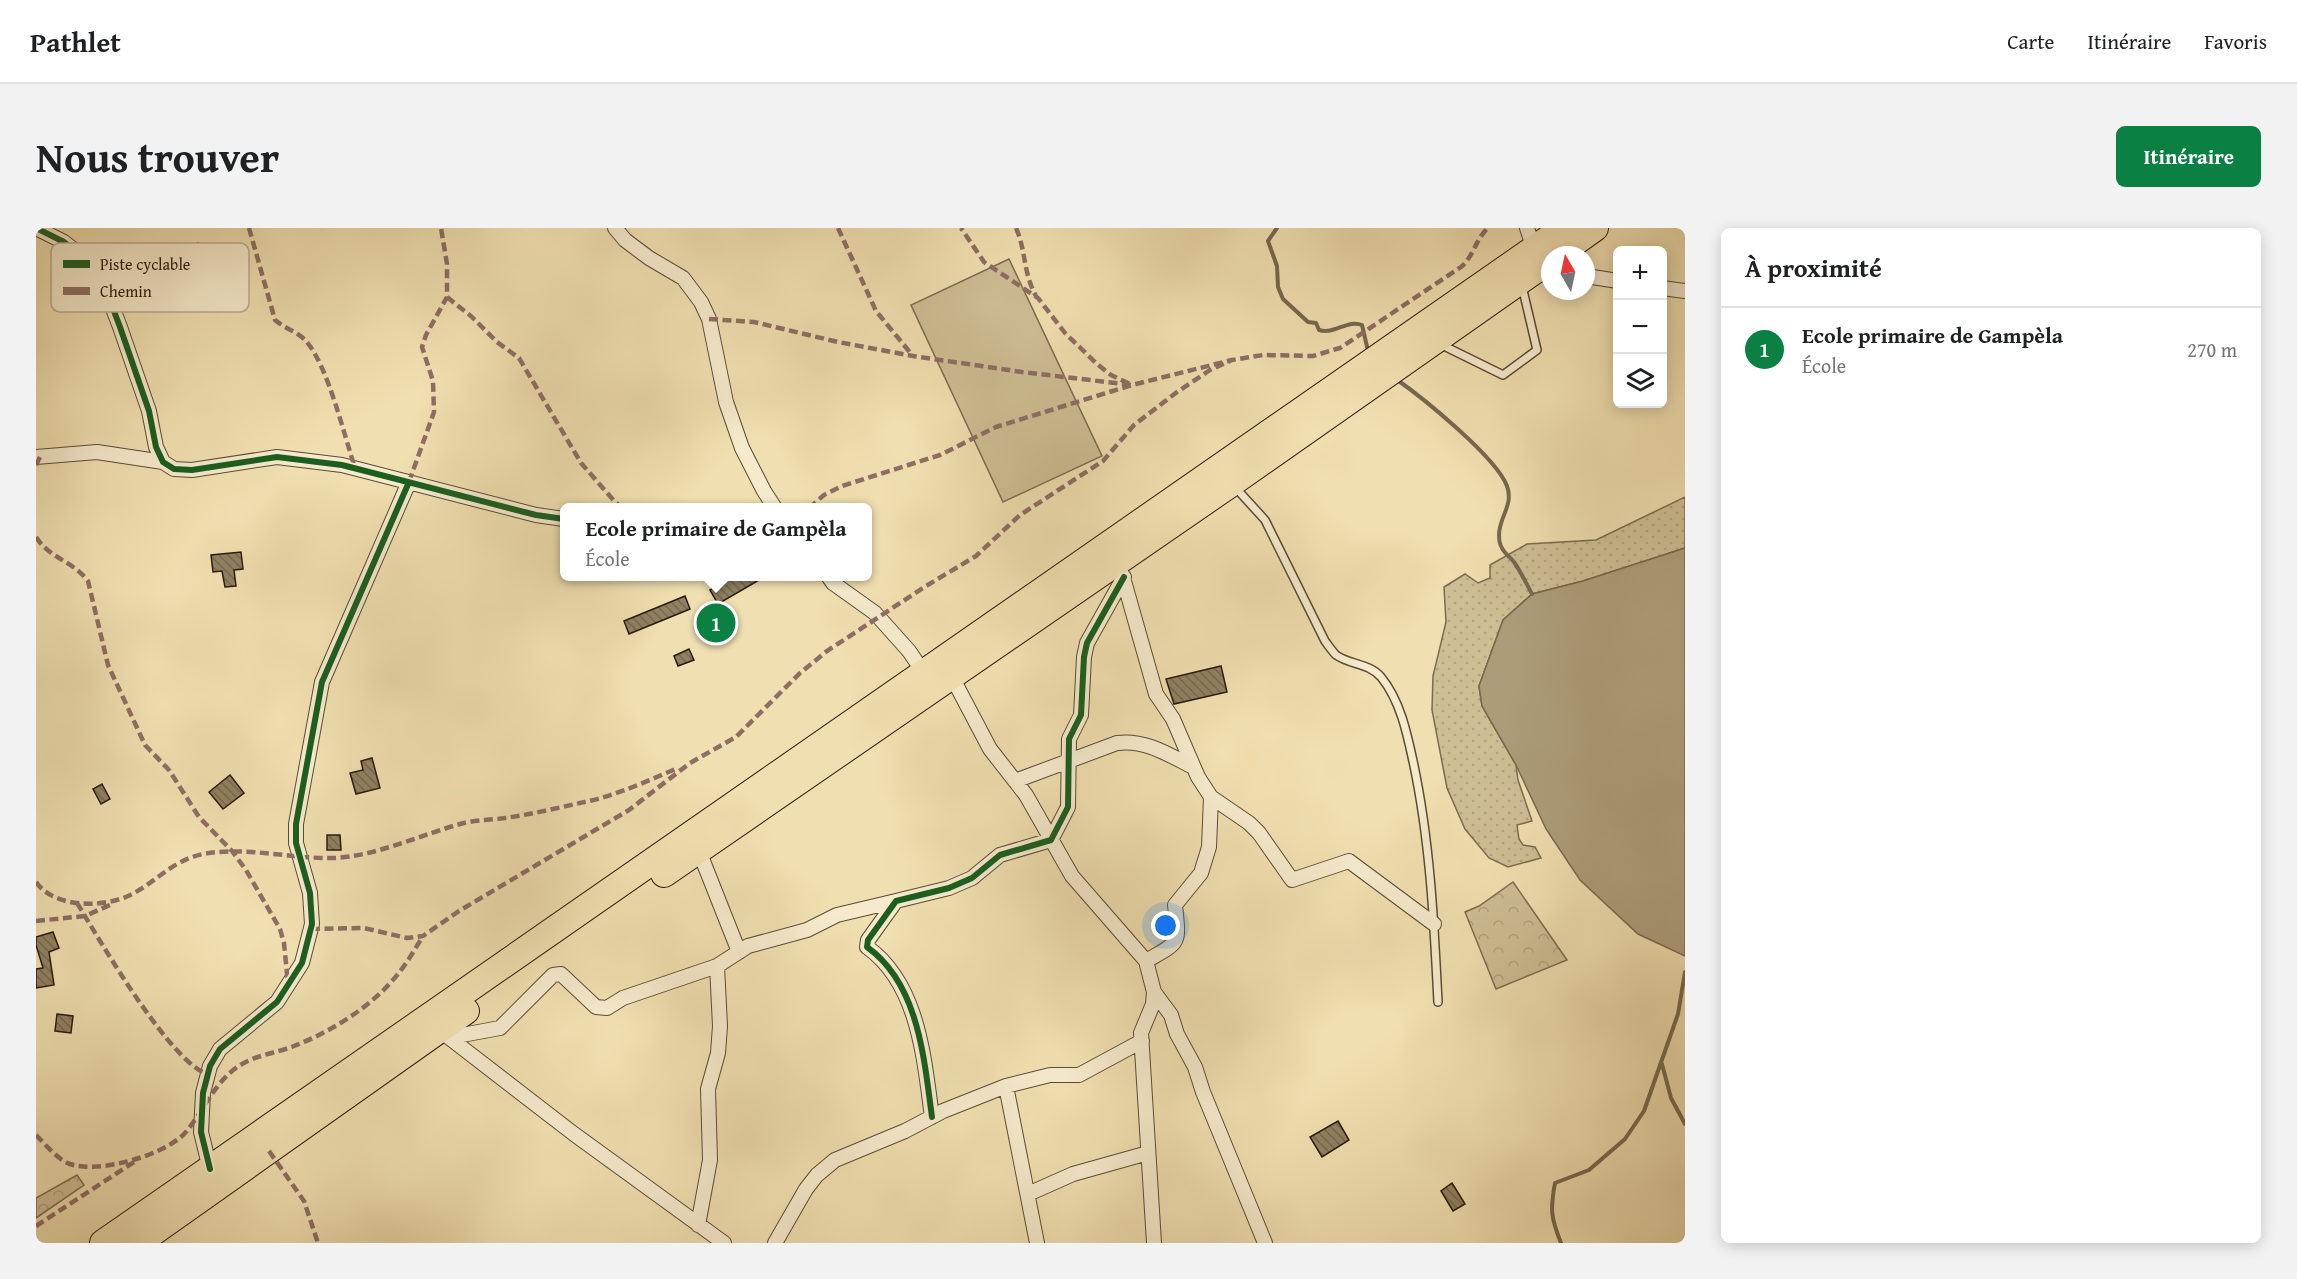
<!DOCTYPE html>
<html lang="fr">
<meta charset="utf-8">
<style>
:root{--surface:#fff;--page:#f2f2f2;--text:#202124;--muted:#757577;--line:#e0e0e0;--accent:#0b8043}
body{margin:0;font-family:"Gentium Book Plus",serif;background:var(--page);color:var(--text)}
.controls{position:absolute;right:18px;top:18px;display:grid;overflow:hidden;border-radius:9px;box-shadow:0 3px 15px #0003}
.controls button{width:54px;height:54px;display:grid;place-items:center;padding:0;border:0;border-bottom:2px solid var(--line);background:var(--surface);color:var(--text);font:30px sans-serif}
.compass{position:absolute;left:1505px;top:18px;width:54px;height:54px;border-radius:50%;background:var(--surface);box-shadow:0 3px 15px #0003;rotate:351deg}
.you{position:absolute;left:1130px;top:698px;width:21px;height:21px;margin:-15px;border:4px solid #fff;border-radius:50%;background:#1a73e8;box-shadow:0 0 0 9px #1a73e833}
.badge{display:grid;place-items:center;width:39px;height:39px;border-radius:50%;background:var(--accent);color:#fff;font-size:20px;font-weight:700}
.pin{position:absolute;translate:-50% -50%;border:3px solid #fff;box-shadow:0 2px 6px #0006}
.popup{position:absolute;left:524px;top:275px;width:312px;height:78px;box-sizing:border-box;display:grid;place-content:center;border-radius:9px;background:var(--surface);filter:drop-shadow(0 2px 4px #0005);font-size:20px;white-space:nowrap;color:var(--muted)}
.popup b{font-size:22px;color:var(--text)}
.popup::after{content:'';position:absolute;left:50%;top:100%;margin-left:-12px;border:12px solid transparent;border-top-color:var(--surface)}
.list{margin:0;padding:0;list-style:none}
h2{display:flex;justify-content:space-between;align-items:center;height:78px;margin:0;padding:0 24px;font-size:26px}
h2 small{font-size:20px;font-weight:400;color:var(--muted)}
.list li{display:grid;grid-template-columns:39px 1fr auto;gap:18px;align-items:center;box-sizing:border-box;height:84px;padding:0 24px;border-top:2px solid var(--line)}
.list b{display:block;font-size:22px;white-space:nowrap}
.list p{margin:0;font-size:20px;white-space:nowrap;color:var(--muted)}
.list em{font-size:20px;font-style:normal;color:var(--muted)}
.icon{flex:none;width:33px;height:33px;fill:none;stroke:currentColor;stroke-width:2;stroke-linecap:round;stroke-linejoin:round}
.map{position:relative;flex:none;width:1649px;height:1015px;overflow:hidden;border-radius:9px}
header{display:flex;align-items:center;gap:36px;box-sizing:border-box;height:84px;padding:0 30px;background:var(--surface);border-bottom:2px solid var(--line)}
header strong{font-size:28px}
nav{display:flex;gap:33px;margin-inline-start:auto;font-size:21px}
.intro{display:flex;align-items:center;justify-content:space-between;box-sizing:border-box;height:144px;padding:0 36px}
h1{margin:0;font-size:42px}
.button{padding:15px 27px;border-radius:9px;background:var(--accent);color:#fff;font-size:21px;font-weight:700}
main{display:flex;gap:36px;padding:0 36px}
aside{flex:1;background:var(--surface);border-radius:9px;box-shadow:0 3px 15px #0003}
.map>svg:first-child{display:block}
.grass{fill:url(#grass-dots);stroke:#7b6c51;stroke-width:1.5}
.forest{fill:url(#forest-crowns);stroke:#7b6c51;stroke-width:1.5}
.green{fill:#cebe94;stroke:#7b6c51;stroke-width:1.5}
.water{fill:#ac9c79;stroke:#77684e;stroke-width:1.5}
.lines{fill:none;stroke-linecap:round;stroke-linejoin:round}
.stream{stroke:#77684e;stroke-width:4}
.building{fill:url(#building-back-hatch);stroke:#281b0e;stroke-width:1.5}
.lane-casing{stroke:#5a4c36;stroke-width:10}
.street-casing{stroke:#5a4c36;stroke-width:16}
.highway-casing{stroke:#281b0e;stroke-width:28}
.lane{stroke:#f5eacc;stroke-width:7}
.street{stroke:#f5eacc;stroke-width:14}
.highway{stroke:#f0dfb0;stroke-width:26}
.quiet{stroke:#8d6e63;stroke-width:4.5;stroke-dasharray:9 4.5;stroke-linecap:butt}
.cycleway-casing{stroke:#f5eacc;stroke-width:10}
.cycleway{stroke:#1b5e20;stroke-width:6}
.key{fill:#f5eacc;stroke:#b8ac93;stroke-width:1.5}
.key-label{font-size:16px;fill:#281b0e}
</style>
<header>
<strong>Pathlet</strong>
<nav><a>Carte</a><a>Itinéraire</a><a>Favoris</a></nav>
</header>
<div class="intro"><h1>Nous trouver</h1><a class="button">Itinéraire</a></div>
<main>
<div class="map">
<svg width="1649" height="1015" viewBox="0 0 1649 1015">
<defs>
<pattern id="grass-dots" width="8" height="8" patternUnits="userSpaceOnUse" patternTransform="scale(1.5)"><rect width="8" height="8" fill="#cebe94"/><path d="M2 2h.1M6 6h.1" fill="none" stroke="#b1a37e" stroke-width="1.8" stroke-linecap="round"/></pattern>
<pattern id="forest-crowns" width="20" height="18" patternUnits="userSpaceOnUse" patternTransform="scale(1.5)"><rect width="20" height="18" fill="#cebe94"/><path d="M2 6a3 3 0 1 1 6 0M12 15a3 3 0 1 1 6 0" fill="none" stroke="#b1a37e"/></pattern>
<pattern id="building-back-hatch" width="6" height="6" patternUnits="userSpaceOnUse" patternTransform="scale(1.5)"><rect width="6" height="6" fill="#908162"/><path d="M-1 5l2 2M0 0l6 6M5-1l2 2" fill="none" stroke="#76694f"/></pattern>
</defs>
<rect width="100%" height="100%" fill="#f0dfb0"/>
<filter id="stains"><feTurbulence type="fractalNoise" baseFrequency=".00333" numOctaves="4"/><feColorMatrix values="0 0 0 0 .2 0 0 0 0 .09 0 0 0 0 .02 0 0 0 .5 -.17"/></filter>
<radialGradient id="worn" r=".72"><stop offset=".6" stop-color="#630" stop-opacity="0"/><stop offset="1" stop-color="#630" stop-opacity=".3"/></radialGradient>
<path class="grass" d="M1649,269v51l-102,33 -51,13 -29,26 -24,66 3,20 34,59 2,15 14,41 -15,4 2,14 4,6 12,2 6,11 -33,9 -19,-9 -24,-29 -18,-41 -15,-78 1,-34 13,-54 -2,-35 21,-13 13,9 12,-5v-13l37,-21 69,-4z"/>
<path class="forest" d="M1477,654l54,78 -71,29 -31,-77 14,-6z
M41,947l7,10 -48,33v-20z"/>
<path class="green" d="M973,31l93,197 -99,46 -92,-197z"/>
<path class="water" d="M1649,320v408l-47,-22 -58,-54 -34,-51 -30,-64 -34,-59 -3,-20 24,-66 29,-26 51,-13z"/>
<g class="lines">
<path class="stream" d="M1241,0l-9,13 9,25 1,21 5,12 25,23 8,1 3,7c15,5 29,-11 43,-5l6,26
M1360,151c27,19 100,78 111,107 7,19 -8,31 -8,49 0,3 1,10 3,13 2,5 8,9 12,14 7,10 12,21 18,32
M1626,836l9,34 14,26
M1525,1015c-10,-25 -11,-33 -6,-60l34,-13 36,-31 19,-28 34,-97 7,-42"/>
</g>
<path class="building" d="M162,15l11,22 -16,8 13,21 -27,17 -23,-40 18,-8 -4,-6z
M205,324l2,17 -9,1 2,16 -11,1 -3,-16 -9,1 -2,-17z
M697,348h33l-48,28 -8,-14z
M649,368l5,13 -61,25 -5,-13z
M653,421l5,11 -16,6 -4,-10z
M1185,438l6,26 -53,12 -8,-25z
M336,530l8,30 -24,6 -6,-21 13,-3 -2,-9z
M194,547l14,18 -21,16 -14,-17z
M66,556l8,15 -9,5 -8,-15z
M291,607h13l1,15h-14z
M17,704l6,16 -10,4 5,33 -18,3v-19l7,-1 -7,-23v-8z
M21,786l16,2 -2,17 -16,-2z
M1302,893l11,19 -27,17 -12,-20z
M1416,955l13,21 -12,7 -12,-20z"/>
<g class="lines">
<g class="lane-casing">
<path id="lane" d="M1404,116l63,31 34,-25 -15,-64
M1198,258l31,34 60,121c3,4 7,10 11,14 14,10 33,8 45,22 19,23 26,56 32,84 17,79 21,160 25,241"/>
</g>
<g class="street-casing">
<path id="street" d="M0,0l28,14 20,16 20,27 16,42 29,84 7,36 7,15 11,7 18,1 85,-13 65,8 194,50 28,4
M579,0l10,12 24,18 34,20 18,24 8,17 17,83 16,46 22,43 11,17
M1491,0l8,24
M1550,48l32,5
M1626,60l23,3
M0,229l61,-5 66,10
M1086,346l34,120 17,25 25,58 13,20 38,26 10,10 33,47 57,-19 85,63
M792,348l5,7 42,30 34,38 15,22
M916,449l38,72 36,46 46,81 74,85 8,31 -1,12 -12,29 13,210
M979,553l102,-38c28,-4 52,12 76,24
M663,623l40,101
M1110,733c35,-20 33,-16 29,-56l26,-32 8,-26 2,-50
M1118,764l17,23 6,19 18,33 8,25 62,151
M411,808l127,98 150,109
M415,809l49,-9 53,-53 8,-1 35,33 11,1 16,-10 94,-32 31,-20 59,-16 30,-15 59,-14
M970,858l31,157
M896,889c-8,-58 -13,-133 -65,-170l1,-7 28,-39 53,-13 23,-10 28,-23 51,-15 17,-33 1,-68 12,-24 3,-58 3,-14 37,-66
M174,941l-9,-37 2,-39 7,-27 10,-17 57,-47 25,-39 10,-39 -2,-31 -14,-50v-19l26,-142 87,-200
M992,966l45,-20 75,-21
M662,997l12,-65 -2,-71 10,-36 2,-27 -3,-60
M739,1015l31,-54 11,-14 18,-15 70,-29 38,-20 63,-25 44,-11h29l63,-34"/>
</g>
<g class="highway-casing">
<path id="highway" d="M1521,27l38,-27
M628,646l568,-391 318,-223
M67,1015l1461,-1015
M102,1015l328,-232"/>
</g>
<use href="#lane" class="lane"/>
<use href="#street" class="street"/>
<use href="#highway" class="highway"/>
<path class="quiet" d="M213,0l26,92c9,8 23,12 31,21 22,25 38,94 49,127
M802,0l38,83 37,45
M980,0c10,22 7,45 20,68
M411,69l25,20 25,25 22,16 62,105 35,40 7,5
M673,91l45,3 84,20 75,14 109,16 110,13 100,-25 31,-5 50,1 27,-8 121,-81c13,-11 14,-27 27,-39
M0,237l4,-8
M373,254l25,-70 -1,-31 -11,-34 4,-12 21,-38v-33l-6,-36
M773,280l15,-13 18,-9 98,-31 56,-28 136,-42 -21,-10 -14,-11 -32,-31 -27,-35 -54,-36 -23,-34
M0,309c14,22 36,23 52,44l20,84 37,80 24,25 30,47 33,34 14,19 34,59 4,14 4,41
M0,654c18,26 65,26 92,14 27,-12 42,-35 75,-42 43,-8 87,5 130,4 40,-1 88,-23 127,-34 14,-4 30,-4 45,-6 28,-4 57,-11 84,-17 31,-7 60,-21 89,-33
M41,675c21,34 98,169 135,172
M0,693l49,-5 27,-12
M275,701l53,-1 43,10 16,-2 36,-25 170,-101 61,-47 46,-26 63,-63 28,-23 99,-65 50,-30 44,-41 83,-54 31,-36 43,-33 33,-22 22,-10
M0,907c9,9 22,25 34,29 29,10 95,-9 115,-31 18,-21 30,-52 54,-67 16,-11 38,-13 55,-20 39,-15 82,-42 107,-76 8,-10 15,-23 22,-34
M233,923l35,50 14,42
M0,998l98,-64"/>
<g class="cycleway-casing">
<path id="cycleway" d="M0,0l28,14 20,16 20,27 16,42 29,84 7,36 7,15 11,7 18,1 85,-13 65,8 194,50 28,4
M896,889c-8,-58 -13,-133 -65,-170l1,-7 28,-39 53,-13 23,-10 28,-23 51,-15 17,-33 1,-68 12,-24 3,-58 3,-14 37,-66
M174,941l-9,-37 2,-39 7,-27 10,-17 57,-47 25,-39 10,-39 -2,-31 -14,-50v-19l26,-142 87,-200"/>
</g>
<use href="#cycleway" class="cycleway"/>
</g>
<rect x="15" y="15" width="198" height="69" rx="9" class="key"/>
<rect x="27" y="32" width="27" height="8" fill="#1b5e20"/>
<rect x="27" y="59" width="27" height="8" fill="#8d6e63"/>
<g class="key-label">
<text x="64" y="42">Piste cyclable</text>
<text x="64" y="69">Chemin</text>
</g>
<rect width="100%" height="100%" filter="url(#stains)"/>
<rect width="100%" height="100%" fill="url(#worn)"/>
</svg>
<div class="controls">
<button>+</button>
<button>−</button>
<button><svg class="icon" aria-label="layers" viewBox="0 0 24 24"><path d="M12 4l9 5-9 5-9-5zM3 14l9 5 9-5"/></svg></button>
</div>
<svg class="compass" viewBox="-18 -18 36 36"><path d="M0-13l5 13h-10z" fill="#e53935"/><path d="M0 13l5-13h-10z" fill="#757577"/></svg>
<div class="you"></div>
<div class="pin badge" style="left:680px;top:395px">1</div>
<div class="popup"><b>Ecole primaire de Gampèla</b>École</div>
</div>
<aside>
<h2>À proximité<small></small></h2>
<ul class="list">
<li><span class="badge">1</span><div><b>Ecole primaire de Gampèla</b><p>École</p></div><em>270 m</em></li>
</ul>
</aside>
</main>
